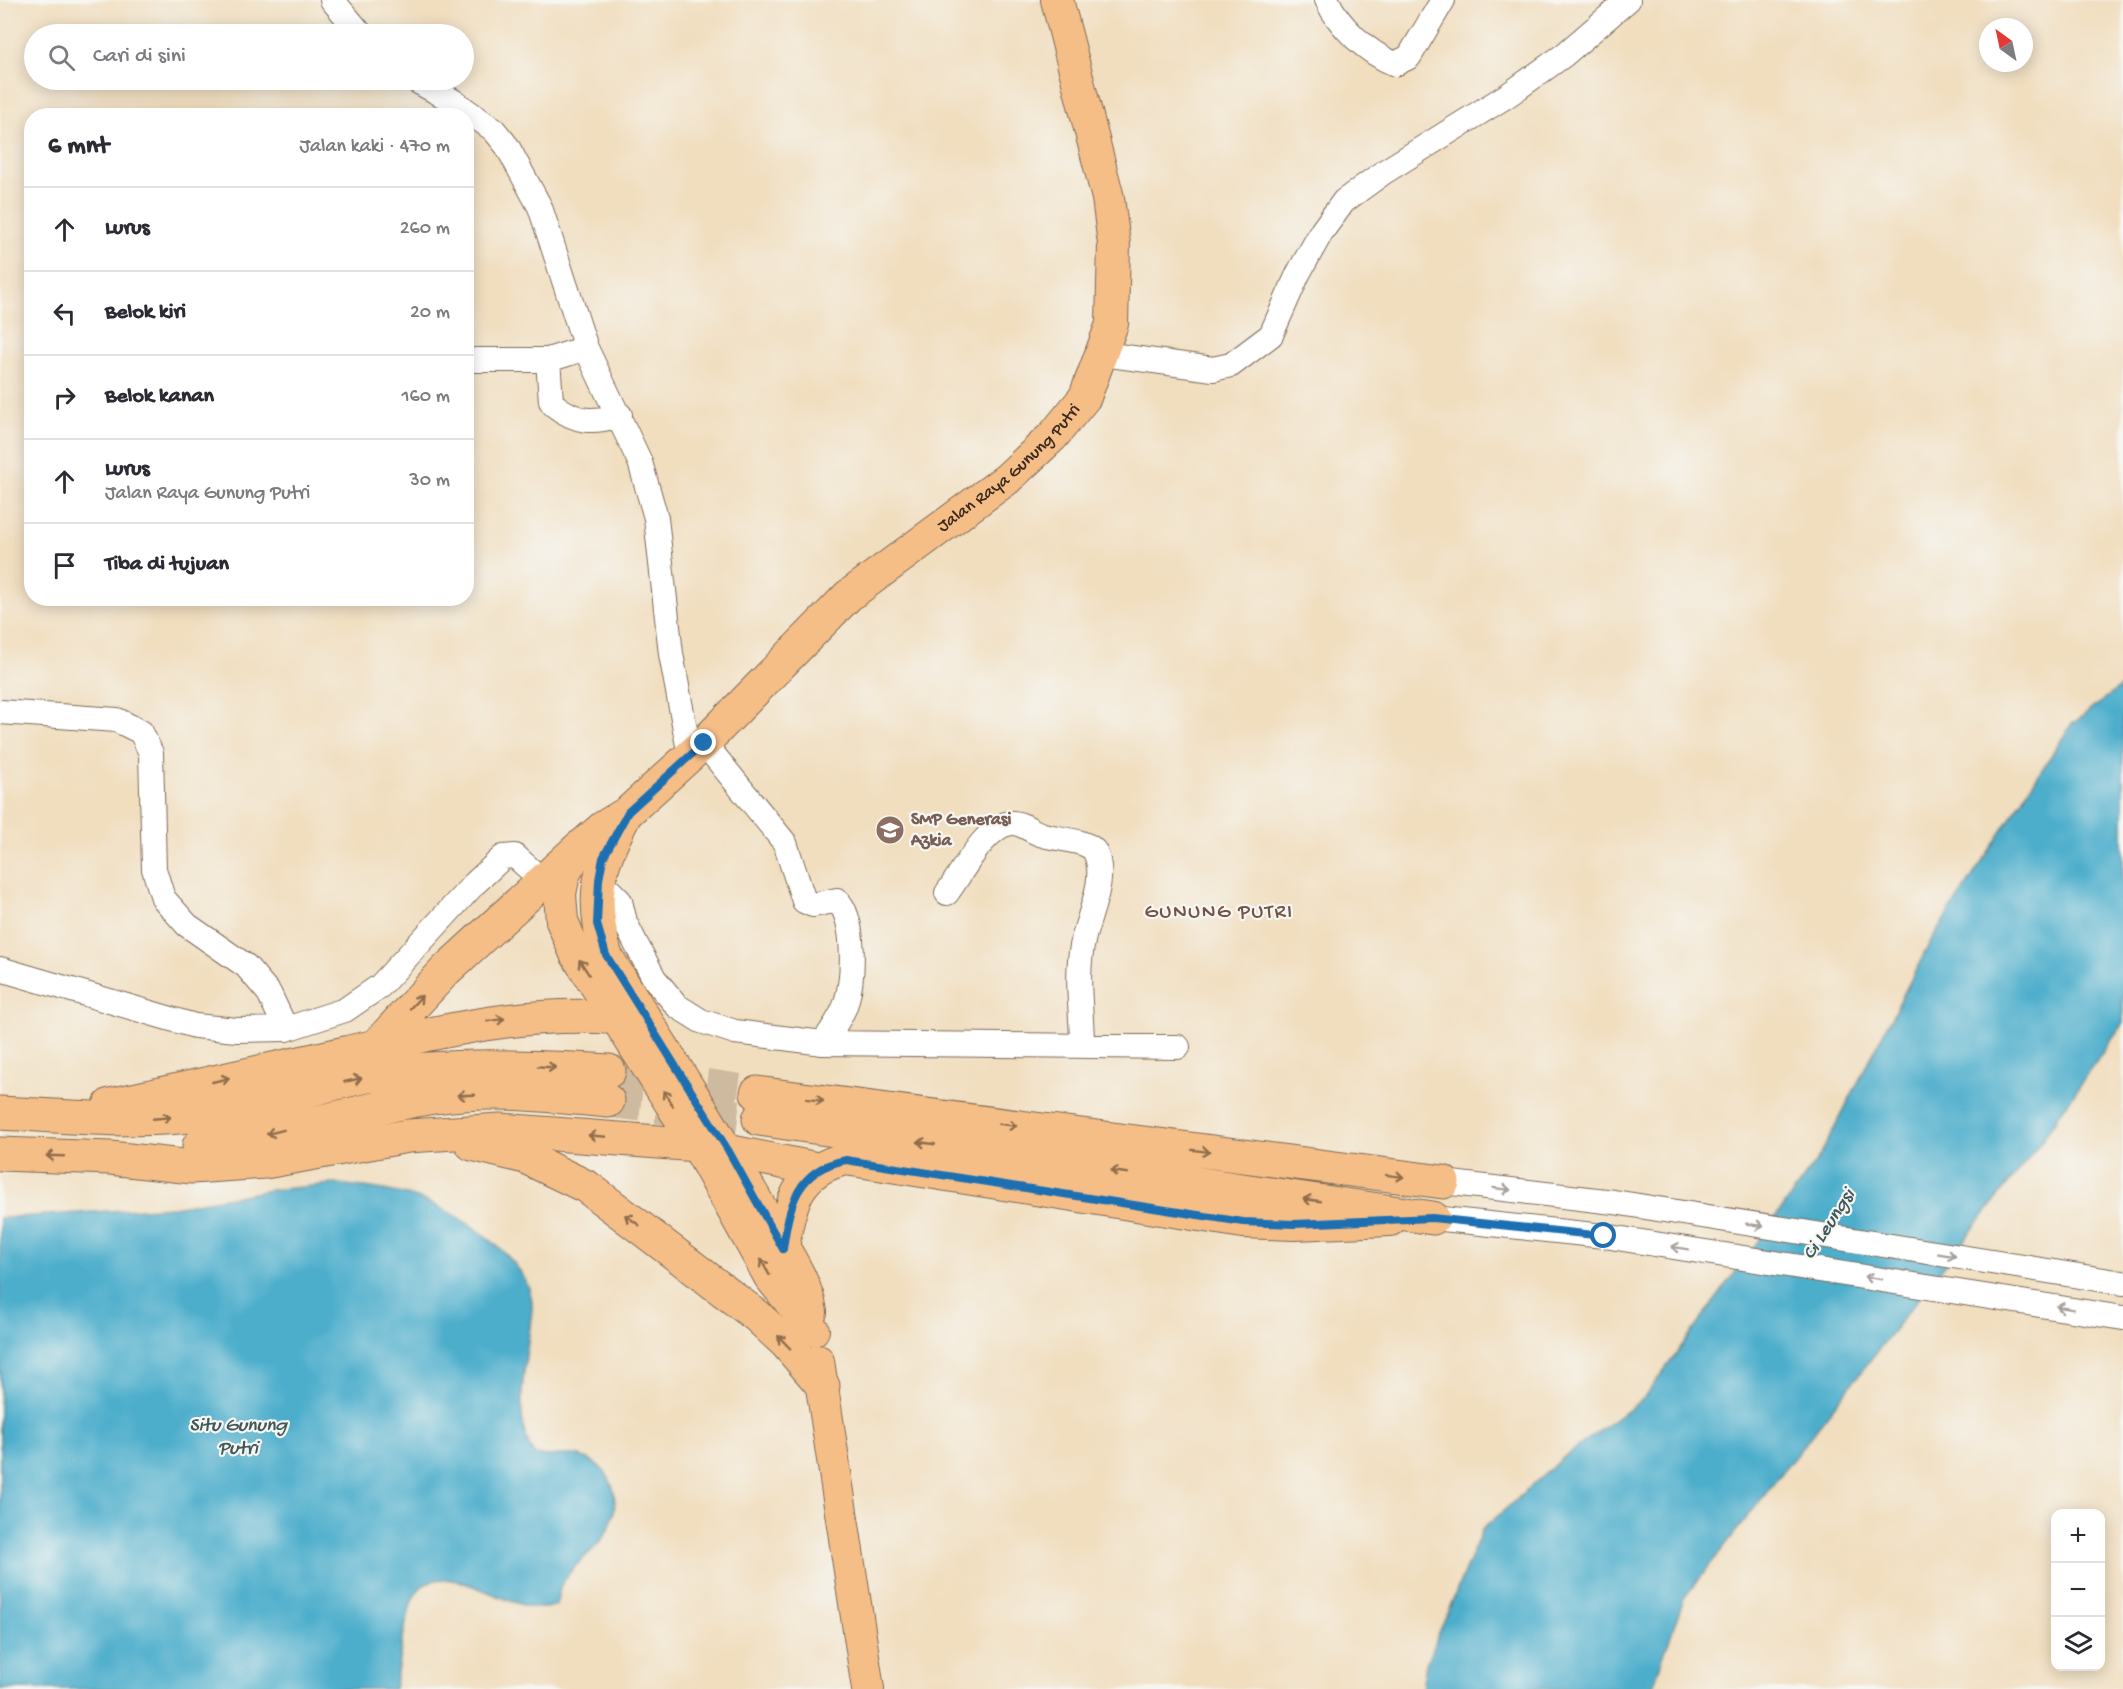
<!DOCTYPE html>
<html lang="id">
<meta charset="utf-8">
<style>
:root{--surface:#fff;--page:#f7f7f7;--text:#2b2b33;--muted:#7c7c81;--line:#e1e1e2}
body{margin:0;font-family:"Gochi Hand",sans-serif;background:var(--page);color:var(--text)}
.controls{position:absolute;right:18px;bottom:18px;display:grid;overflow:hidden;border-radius:12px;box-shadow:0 3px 15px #0003}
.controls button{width:54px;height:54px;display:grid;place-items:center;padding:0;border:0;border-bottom:2px solid var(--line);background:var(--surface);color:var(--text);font:30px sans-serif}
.compass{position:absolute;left:1979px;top:18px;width:54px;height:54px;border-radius:50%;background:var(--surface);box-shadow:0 3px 15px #0003;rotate:327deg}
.stop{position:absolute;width:18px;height:18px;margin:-14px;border:4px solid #1f6fb2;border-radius:50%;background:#fff}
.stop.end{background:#1f6fb2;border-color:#fff;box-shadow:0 2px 6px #0008}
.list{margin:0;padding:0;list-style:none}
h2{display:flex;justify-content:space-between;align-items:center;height:78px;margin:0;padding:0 24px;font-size:26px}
h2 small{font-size:20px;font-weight:400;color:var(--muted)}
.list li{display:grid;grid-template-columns:39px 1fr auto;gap:18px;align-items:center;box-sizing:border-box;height:84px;padding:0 24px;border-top:2px solid var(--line)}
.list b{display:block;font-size:22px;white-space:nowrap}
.list p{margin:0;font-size:20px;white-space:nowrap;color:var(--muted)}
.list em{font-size:20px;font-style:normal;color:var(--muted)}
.icon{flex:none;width:33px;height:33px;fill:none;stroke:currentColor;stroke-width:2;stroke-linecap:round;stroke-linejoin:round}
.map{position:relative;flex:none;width:2123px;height:1689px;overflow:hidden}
.search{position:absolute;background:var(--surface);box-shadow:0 3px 15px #0003;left:24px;top:24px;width:450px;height:66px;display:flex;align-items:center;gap:15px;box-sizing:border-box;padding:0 21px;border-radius:33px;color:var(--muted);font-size:22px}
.panel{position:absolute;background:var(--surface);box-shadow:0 3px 15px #0003;left:24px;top:108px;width:450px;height:498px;border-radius:24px}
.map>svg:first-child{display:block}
.water{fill:#4daecc;stroke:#446c75;stroke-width:1.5}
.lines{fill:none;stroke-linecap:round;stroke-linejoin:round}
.highway-tunnel{stroke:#cdba9f;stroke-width:33;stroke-dasharray:33 16;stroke-linecap:butt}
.minor-casing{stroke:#7b6956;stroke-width:26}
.major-casing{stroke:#7b6956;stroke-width:34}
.highway-casing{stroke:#7b6956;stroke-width:35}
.minor{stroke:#fff;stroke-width:24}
.major{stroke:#f6be87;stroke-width:32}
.highway{stroke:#f6be87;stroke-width:33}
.oneway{stroke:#8f6d4d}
.oneway2{stroke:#a79f9a}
.route{stroke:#1f6fb2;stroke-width:8}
.labels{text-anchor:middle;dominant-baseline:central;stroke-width:4.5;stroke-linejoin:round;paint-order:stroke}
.street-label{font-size:18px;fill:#3b2a1e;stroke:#f6f6f2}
.education-label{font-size:18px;font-weight:bold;fill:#785e54;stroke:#f6f6f2;text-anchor:start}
.water-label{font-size:20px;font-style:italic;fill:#41585b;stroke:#f6f6f2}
.quarter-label{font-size:21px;letter-spacing:1.5px;fill:#755348;stroke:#f6f6f2}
</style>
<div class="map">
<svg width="2123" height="1689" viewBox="0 0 2123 1689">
<rect width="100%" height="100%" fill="#f6f6f2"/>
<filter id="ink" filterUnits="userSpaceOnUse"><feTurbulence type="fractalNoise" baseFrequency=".0167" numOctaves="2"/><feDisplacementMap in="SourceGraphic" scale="12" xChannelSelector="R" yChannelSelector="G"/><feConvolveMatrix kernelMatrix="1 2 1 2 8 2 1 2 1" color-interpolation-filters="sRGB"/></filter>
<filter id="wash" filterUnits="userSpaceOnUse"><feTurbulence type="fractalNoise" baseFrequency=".008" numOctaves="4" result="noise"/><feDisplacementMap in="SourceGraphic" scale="24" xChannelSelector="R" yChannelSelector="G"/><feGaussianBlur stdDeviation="1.35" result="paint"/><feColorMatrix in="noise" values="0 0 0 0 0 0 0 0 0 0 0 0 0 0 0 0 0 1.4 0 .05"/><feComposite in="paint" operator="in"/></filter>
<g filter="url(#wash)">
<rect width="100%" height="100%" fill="#f1debf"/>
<path class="water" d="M2123,685v338l-86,124 -353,451 -32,91h-230l4,-25 56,-134 82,-73 80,-59 176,-242 113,-219 138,-212z
M333,1184c28,2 54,5 81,13 41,13 119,62 118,110 -2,41 -24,114 3,148 14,3 31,-3 45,1 38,12 44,53 22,83 -12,16 -30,26 -40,44 -3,7 -4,15 -6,22 -39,19 -117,-61 -143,-6 -9,20 -14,66 -19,90h-394v-471l173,-11 98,-17z"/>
</g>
<g filter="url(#ink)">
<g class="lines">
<path class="highway-tunnel" d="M609,1071l148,22
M608,1101l151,18"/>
<g class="minor-casing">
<path id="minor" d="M332,0l29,34
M1327,0c12,27 41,53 68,64l14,-7 34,-57
M415,80l38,21 41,29 13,16 33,61 46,141 54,114 16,56 15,136 19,102
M1103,354l110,15 18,-4 40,-30 27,-61 24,-43 22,-30 40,-29 124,-77 56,-40 64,-55
M476,360h72l38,-12
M548,360l3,41 3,4c23,18 39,18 66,10
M0,712l117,8 24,12 10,21 3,116 9,29 24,27 59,41 23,27 17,36
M704,743l81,100 19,58 9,4 24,-5c19,19 17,77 9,103 -4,14 -15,28 -23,40
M599,880l21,21 5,21 11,22 18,34 23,28 24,15 34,11 88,11 355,4
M947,893c15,-20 38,-67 64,-70 10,-1 20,8 29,11 13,5 50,6 55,18 13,27 -7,63 -12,89 -8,36 -1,69 -1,105
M0,969l195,57 42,4 49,-1 59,-19 35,-24 94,-102 29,-27 12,-1 28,25
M1443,1182l171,20 509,81
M1433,1218l171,18 519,82"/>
</g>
<g class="major-casing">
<g id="major">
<path d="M624,818c-27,52 -34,79 -18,137 54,89 111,175 162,266 15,27 39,60 43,91"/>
<path d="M783,1249c6,-44 14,-80 63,-90l397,63 51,2 96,-4"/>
<path id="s1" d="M813,1330l-43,-53 -73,-132 -121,-191 -14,-33 -2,-27 4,-20 16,-27 22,-19 26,-16 76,-69 144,-147 159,-117 46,-43 32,-39 27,-73 2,-80 -6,-46 -51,-198"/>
<path d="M818,1361l50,328"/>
</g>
</g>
<g class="highway-casing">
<path id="highway" d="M377,1045l69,-75 134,-123
M757,1093l686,89
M110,1105c79,-17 157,-35 235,-52 107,-24 189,-46 300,-33
M0,1113c70,3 139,11 209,1 54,-8 106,-28 159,-38 81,-13 159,-10 241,-5
M759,1119l674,99
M472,1144l53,13 62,30 170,129 30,28 36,42
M199,1146c80,-10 157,-37 236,-49 57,-9 117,-1 173,4
M0,1154l110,4 82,9 73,-5 143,-26 93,-6 196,15 120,24"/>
</g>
<use href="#minor" class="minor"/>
<use href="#major" class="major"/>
<use href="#highway" class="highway"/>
</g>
<defs><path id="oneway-shaft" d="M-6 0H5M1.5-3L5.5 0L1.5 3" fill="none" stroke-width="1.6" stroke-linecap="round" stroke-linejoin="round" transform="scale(1.5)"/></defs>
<g class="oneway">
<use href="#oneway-shaft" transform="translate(584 967) rotate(-123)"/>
<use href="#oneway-shaft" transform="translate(416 1002) rotate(-47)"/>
<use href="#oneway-shaft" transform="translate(496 1020) rotate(-9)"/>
<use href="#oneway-shaft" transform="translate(547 1067) rotate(4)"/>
<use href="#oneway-shaft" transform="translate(221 1080) rotate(-13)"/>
<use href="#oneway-shaft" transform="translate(353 1080) rotate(-13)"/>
<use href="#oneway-shaft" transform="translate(466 1095) rotate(178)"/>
<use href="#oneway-shaft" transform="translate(668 1098) rotate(-122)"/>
<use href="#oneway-shaft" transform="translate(815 1100) rotate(7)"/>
<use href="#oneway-shaft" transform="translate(162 1118) rotate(-5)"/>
<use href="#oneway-shaft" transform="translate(1008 1125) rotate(7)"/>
<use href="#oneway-shaft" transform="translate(275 1132) rotate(166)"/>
<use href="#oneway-shaft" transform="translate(597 1136) rotate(-175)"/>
<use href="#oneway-shaft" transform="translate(926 1143) rotate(-172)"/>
<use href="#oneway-shaft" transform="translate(1201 1151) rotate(7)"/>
<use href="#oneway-shaft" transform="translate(55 1156) rotate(-178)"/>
<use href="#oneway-shaft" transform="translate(1119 1172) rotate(-172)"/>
<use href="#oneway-shaft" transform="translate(1395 1176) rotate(7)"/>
<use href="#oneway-shaft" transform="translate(1312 1200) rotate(-172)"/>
<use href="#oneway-shaft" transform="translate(632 1220) rotate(-144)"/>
<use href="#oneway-shaft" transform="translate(765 1267) rotate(-119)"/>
<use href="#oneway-shaft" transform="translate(784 1342) rotate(-134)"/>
</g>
<g class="oneway2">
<use href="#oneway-shaft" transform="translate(1502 1189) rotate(7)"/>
<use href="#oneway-shaft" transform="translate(1755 1225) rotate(9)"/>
<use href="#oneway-shaft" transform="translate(1680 1248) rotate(-171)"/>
<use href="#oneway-shaft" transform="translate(1947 1255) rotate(9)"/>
<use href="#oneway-shaft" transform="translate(1873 1278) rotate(-171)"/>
<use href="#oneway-shaft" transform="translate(2065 1308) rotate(-171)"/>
</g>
</g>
<g class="lines" filter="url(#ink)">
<path class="route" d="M704,743l-76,69 -25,46 -4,22 -2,44 9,31 122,195 55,99c6,-44 14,-80 63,-89l397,62 51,2 138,-6 172,18"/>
</g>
<defs>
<g id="school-disc" transform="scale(1.5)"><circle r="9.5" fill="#8d6e63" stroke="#f6f6f2"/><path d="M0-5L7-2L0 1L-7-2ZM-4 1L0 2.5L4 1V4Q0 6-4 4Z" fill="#fff"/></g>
</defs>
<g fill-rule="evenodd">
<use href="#school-disc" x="890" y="830"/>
</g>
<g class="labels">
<g class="street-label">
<text stroke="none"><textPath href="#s1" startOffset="1134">Jalan Raya Gunung Putri</textPath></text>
</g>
<g class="education-label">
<text x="911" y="820">SMP Generasi<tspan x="911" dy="21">Azkia</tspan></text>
</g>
<g class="water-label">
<text transform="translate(1830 1225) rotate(-57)">Ci Leungsi</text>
<text x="238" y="1426">Situ Gunung<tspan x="238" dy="23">Putri</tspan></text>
</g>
<g class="quarter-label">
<text x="1219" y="913">GUNUNG PUTRI</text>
</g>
</g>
</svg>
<div class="controls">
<button>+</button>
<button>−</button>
<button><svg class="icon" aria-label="layers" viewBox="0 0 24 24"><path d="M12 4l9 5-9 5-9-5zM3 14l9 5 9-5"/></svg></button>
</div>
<svg class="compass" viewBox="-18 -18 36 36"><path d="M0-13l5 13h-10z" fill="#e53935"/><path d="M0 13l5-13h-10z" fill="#7c7c81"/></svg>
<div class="stop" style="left:1604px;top:1236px"></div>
<div class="stop end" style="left:704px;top:743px"></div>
<div class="search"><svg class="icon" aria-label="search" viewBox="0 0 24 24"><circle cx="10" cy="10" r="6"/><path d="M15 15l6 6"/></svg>Cari di sini</div>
<section class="panel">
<h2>6 mnt<small>Jalan kaki · 470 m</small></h2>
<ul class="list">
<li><svg class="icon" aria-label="ahead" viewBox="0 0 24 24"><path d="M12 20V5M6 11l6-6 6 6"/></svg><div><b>Lurus</b></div><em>260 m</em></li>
<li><svg class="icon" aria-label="left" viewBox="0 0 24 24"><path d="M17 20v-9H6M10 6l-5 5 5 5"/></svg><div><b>Belok kiri</b></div><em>20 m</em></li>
<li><svg class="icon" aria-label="right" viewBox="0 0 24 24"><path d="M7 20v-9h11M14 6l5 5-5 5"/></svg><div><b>Belok kanan</b></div><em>160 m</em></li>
<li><svg class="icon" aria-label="ahead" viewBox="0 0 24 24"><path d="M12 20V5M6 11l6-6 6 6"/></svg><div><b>Lurus</b><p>Jalan Raya Gunung Putri</p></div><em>30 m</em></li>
<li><svg class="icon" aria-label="arrive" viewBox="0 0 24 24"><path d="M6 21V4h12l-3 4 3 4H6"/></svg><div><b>Tiba di tujuan</b></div></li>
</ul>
</section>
</div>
